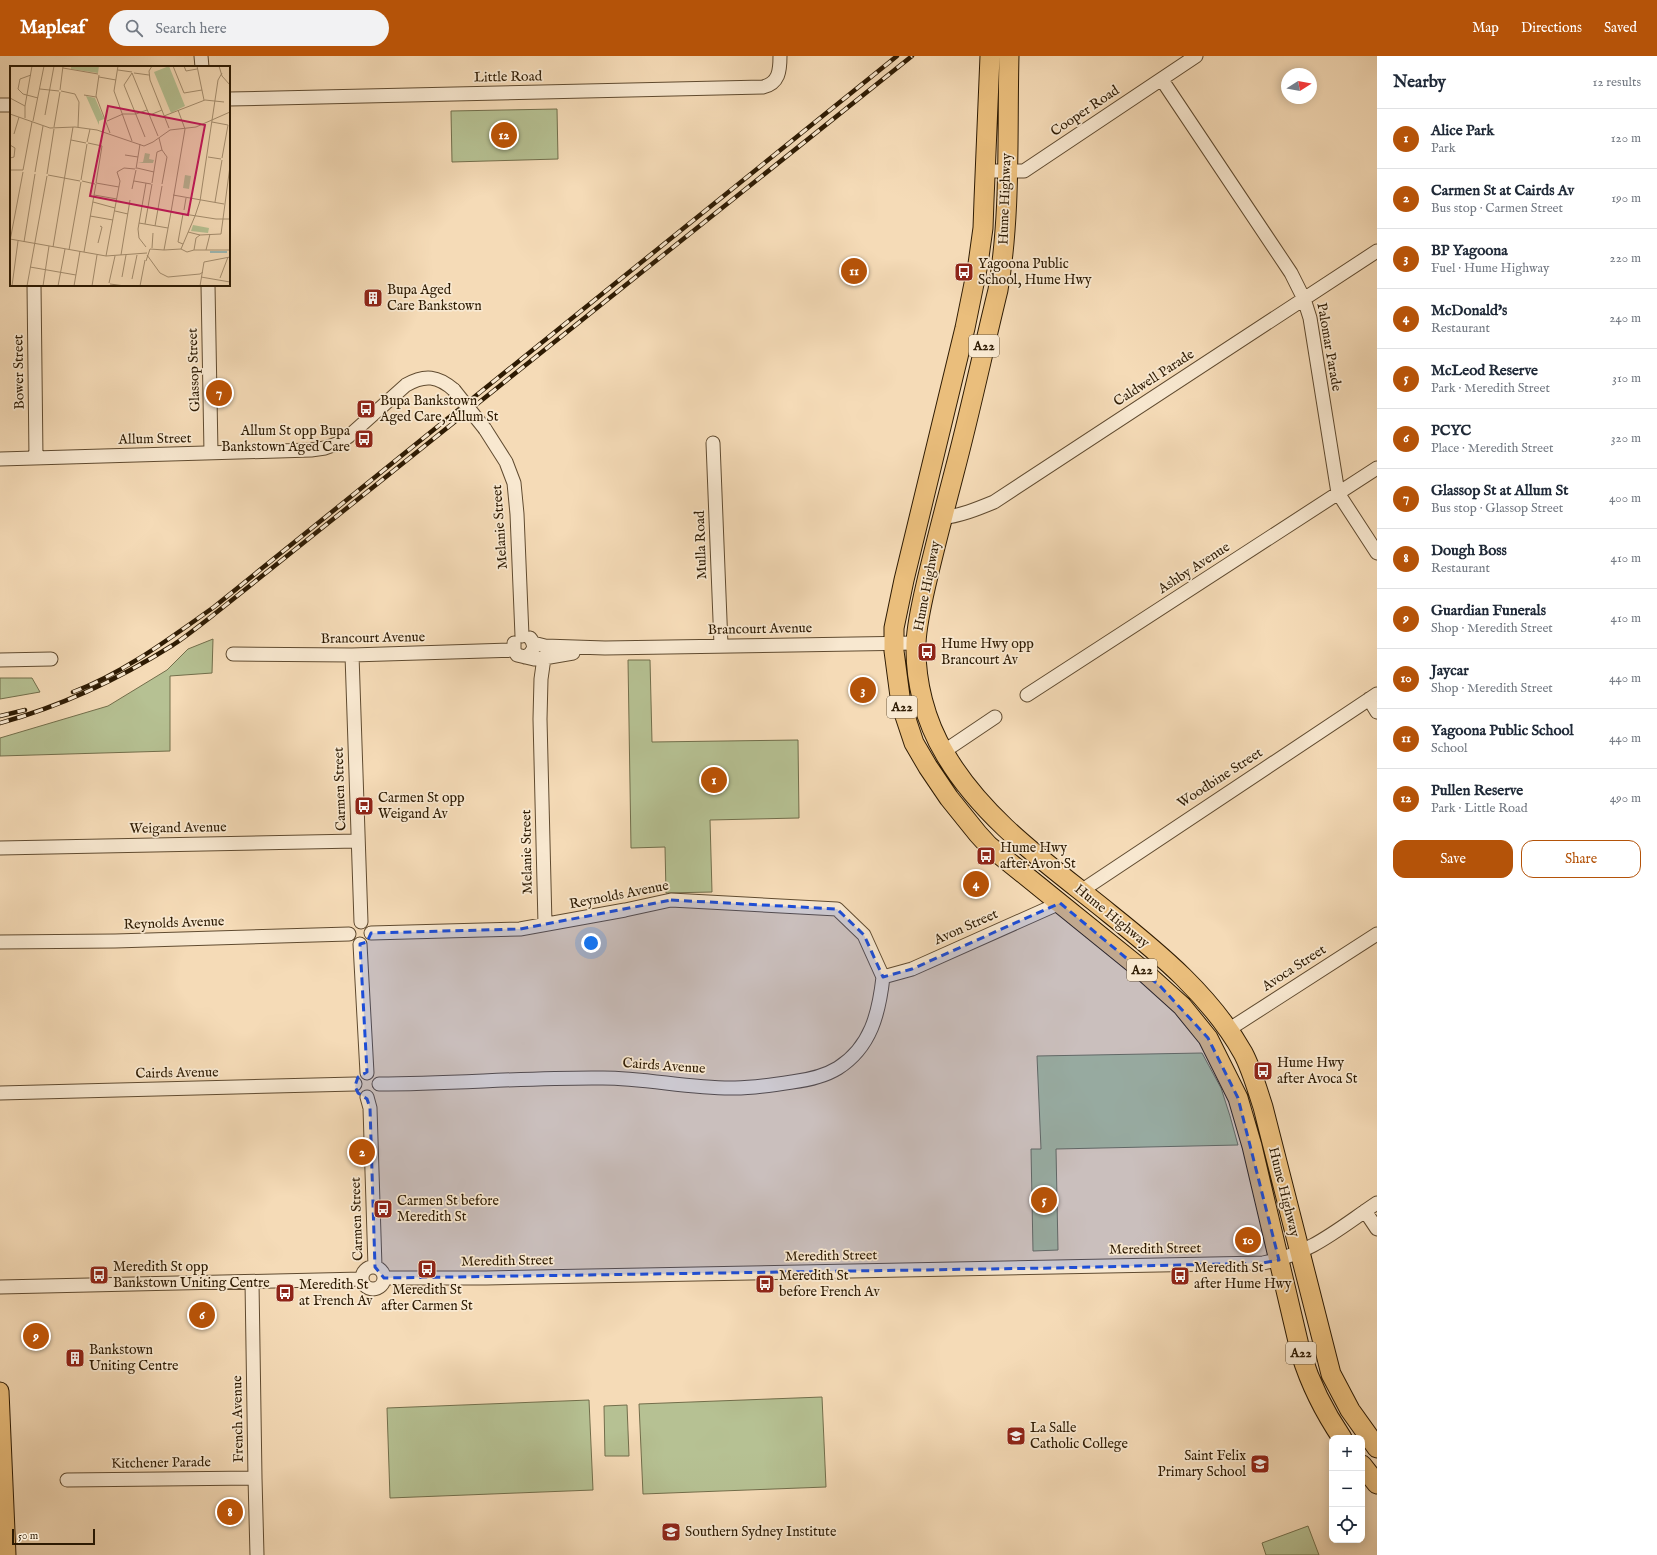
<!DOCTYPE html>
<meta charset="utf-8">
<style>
:root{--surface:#fff;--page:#f2f2f3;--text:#1f2937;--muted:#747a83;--line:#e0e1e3;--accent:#b45309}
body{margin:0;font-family:"IM FELL English",serif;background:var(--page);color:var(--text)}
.controls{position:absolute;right:12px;bottom:12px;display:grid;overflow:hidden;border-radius:8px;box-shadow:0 2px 10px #0003}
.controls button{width:36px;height:36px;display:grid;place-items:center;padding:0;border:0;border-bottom:1px solid var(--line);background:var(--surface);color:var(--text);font:20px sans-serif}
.compass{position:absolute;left:1281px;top:12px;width:36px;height:36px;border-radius:50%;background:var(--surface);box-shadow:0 2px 10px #0003;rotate:79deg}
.scale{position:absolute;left:12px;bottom:10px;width:83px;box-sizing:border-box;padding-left:4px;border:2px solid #2e1b03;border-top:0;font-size:11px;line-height:14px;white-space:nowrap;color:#2e1b03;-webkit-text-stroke:3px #f8e8d0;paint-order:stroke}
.you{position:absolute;left:591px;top:887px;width:14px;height:14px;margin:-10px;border:3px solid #fff;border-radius:50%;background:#1a73e8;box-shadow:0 0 0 6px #1a73e833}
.badge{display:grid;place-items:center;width:26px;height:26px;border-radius:50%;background:var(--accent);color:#fff;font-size:13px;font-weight:700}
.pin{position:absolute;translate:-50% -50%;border:2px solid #fff;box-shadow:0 1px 4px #0006}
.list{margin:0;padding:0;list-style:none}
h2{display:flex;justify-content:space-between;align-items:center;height:52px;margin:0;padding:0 16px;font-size:17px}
h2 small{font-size:13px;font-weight:400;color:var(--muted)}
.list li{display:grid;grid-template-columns:26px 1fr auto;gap:12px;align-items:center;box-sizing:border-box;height:60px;padding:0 16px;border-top:1px solid var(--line)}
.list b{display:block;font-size:15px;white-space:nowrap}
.list p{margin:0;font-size:13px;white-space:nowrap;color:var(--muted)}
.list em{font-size:13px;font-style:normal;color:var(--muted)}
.actions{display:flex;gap:8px;padding:12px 16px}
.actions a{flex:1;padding:9px 0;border:1px solid var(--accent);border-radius:12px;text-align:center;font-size:14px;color:var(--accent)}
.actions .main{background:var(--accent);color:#fff}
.icon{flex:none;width:22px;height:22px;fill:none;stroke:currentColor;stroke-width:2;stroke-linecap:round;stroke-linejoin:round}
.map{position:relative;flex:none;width:1377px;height:1499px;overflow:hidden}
header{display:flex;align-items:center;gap:24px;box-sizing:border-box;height:56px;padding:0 20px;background:var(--accent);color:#fff}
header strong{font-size:19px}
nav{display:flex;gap:22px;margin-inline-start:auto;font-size:14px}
.search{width:280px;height:36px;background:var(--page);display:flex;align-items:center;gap:10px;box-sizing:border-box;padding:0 14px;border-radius:22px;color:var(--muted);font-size:15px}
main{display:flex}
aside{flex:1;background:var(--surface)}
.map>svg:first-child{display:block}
.green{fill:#b6c193;stroke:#726e4b}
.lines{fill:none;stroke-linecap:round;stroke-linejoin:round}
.minor-casing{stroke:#604b30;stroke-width:15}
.major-casing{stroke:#2e1b03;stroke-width:19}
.highway-casing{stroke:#2e1b03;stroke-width:21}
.minor{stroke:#f8e8d0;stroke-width:13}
.major{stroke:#eabe7c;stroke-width:17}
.highway{stroke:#eabe7c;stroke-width:19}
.rail-casing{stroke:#2e1b03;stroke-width:4.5}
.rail{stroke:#f8e8d0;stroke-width:3;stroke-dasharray:9;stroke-linecap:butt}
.minor-bridge-casing{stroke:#604b30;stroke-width:15;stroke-linecap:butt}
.minor-bridge{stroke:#f8e8d0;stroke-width:13}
.marked{fill:#1d4ed8;fill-opacity:0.2;stroke:#1d4ed8;stroke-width:3;stroke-dasharray:8 5;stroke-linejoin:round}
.labels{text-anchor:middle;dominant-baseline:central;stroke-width:3.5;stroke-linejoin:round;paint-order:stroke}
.shield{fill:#f8e8d0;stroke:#6b5840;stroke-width:1}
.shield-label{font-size:13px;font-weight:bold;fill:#2e1b03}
.street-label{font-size:14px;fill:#2e1b03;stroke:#f8e8d0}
.poi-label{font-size:14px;fill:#2e1b03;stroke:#f8e8d0;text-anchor:start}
.inset-river{fill:none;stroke:#9db9b5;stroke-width:2}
.inset-road{fill:none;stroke:#a58e6f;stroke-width:1}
.view{fill:#c2185b;fill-opacity:0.15;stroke:#c2185b;stroke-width:2}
.inset-edge{fill:none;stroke:#2e1b03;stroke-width:2}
</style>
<header>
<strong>Mapleaf</strong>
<div class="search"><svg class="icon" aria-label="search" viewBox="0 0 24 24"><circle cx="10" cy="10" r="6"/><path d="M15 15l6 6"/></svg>Search here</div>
<nav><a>Map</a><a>Directions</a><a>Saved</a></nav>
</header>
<main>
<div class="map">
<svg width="1377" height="1499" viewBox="0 0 1377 1499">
<rect width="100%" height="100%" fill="#f5dbb7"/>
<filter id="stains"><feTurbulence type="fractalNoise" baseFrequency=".005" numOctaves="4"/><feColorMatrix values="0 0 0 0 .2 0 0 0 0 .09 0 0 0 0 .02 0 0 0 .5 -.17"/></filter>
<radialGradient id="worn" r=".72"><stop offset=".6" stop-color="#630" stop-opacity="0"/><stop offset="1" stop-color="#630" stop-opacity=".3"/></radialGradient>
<path class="green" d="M557,53l1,50 -106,3 -1,-51z
M213,583l-1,34 -42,3v75l-170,5v-18l108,-32 59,-36 21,-21z
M628,604h22l2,82 146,-2 1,78 -89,2 2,72 -46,1 -1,-46 -34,1z
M0,622h32l8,14 -40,7z
M1202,997l19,35 9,28 8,29 -182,4 2,101 -25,1 -2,-102h10l-4,-93z
M822,1341l4,90 -183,7 -4,-90z
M589,1344l4,90 -203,8 -3,-90z
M627,1349l2,51h-24l-1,-50z
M1308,1470l11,29h-53l-4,-12z"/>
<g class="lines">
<g class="minor-casing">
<path id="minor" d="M201,0l1,11
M1162,24l129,193 13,26 6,19 28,175 39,60
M229,43l534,-12c16,-4 17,-16 17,-31
M0,49h11
M985,115h39l172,-115
M34,229l2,173
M208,229l3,168
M485,373l21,33 8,21 3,31 5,122
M713,387l8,202
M0,403l311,-9 14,-2 14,-5 10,-7 57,-51c19,-11 32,-9 48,5
M941,462c19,-2 36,-9 53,-16l383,-251
M514,587v7l3,5 17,4 10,-1 29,-5
M533,587l12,3 60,2 311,-5
M233,598l119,1 162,-5
M352,599l9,267
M525,601c9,-4 11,-12 5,-19
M544,602l-3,21 -1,40 5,205
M0,604l51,-1
M1027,639l350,-227
M1369,643l8,13
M943,696l52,-35
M0,792l357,-7
M1081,835l296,-197
M371,877l149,-4 105,-19 46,-10 166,9 27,26 19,42
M0,886l115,-1 234,-7
M360,888l7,129
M883,921l29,-8 148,-66
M1228,974l149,-96
M379,1028c75,0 149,-7 224,-6 44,0 88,11 132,10 19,0 38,-3 57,-6 16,-2 33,-6 46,-14 33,-21 41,-55 45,-91
M0,1037l355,-9
M367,1041l3,11 5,159
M1365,1155l12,18
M362 1222a11 11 0 1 1 22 0a11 11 0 1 1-22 0Z
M384,1222h102l777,-15c48,-9 75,-34 114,-60
M252,1226l3,196 2,77
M0,1231l362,-8
M67,1424l188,-2"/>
</g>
<g class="major-casing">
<path id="major" d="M0,1335l7,164"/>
</g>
<g class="highway-casing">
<path id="highway" d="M990,0l-6,144 -1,28 -5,36 -13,64 -61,252 -10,48v23l7,53 13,39 14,24 21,31 29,36 11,12 152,123 41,37 26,32 30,60 14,48 49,208c10,32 22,56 41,84
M1009,0c-2,78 2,157 -11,234 -15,61 -28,123 -44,183 -9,35 -18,69 -26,103 -5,22 -11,45 -12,67 -1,38 9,78 29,111 39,67 106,112 165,160 50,40 101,82 133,139 9,17 14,36 20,54l68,267 19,36 27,38
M1362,1409l15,19"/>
</g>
<use href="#minor" class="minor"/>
<use href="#major" class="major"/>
<use href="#highway" class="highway"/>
<g class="rail-casing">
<path id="rail" d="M73,636c51,-19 97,-54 141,-85l683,-551
M0,660l25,-6
M0,667c62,-17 119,-44 173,-78 15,-10 30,-22 44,-33l695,-556"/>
</g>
<use href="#rail" class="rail"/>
<g class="minor-bridge-casing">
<path id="minor-bridge" d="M454,334l31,39"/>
</g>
<use href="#minor-bridge" class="minor-bridge"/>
</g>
<path class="marked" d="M671,844l166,9 27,26 19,42 29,-8 148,-66 101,84 47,51 30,60 41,162 -16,3 -211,5 -668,10 -9,-11 -5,-159 -3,-9 -9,-6 -3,-7 3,-9 9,-5 -7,-128 7,-2 4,-9 149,-4z"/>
<defs>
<g id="bus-square" transform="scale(1)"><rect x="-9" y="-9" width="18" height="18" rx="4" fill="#8f2418" stroke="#f8e8d0"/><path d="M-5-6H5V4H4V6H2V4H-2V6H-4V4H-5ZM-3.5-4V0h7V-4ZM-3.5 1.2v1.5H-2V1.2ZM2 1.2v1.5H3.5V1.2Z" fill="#fff"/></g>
<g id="building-square" transform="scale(1)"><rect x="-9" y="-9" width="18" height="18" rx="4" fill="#8f2418" stroke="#f8e8d0"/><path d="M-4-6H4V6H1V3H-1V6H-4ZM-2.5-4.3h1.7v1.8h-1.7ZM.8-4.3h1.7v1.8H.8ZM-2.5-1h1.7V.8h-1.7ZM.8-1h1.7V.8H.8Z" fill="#fff"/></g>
<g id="school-square" transform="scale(1)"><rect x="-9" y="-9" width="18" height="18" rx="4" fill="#8f2418" stroke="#f8e8d0"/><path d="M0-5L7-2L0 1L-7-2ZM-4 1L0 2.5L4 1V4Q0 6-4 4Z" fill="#fff"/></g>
<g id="university-square" transform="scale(1)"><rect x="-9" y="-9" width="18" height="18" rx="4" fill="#8f2418" stroke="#f8e8d0"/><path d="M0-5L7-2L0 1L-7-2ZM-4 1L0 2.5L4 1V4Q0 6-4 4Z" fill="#fff"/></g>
</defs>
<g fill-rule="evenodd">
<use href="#bus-square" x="964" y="216"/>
<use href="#building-square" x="373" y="242"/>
<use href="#bus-square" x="366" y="353"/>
<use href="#bus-square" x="364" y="383"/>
<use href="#bus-square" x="927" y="596"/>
<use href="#bus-square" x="364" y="750"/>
<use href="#bus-square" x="986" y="800"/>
<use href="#bus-square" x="1263" y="1015"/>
<use href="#bus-square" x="383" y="1153"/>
<use href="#bus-square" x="427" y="1213"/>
<use href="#bus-square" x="99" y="1219"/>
<use href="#bus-square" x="1180" y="1220"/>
<use href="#bus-square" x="765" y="1228"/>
<use href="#bus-square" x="285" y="1237"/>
<use href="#building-square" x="75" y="1302"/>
<use href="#school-square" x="1016" y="1380"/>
<use href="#school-square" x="1260" y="1408"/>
<use href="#university-square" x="671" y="1476"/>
</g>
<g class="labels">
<g class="shield">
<rect x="969" y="279" width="30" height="22" rx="3"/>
<rect x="887" y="640" width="30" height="22" rx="3"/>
<rect x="1127" y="903" width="30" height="22" rx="3"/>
<rect x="1286" y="1286" width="30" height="22" rx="3"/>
</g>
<g class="shield-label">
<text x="984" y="290">A22</text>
<text x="902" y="651">A22</text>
<text x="1142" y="914">A22</text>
<text x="1301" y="1297">A22</text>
</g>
<g class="street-label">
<text transform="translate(508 21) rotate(-1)">Little Road</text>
<text transform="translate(1085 55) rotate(-34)">Cooper Road</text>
<text transform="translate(1005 143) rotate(-88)">Hume Highway</text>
<text transform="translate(1329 291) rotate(80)">Palomar Parade</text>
<text transform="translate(194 314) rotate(-92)">Glassop Street</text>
<text transform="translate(19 316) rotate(-91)">Bower Street</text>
<text transform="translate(1154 322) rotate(-33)">Caldwell Parade</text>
<text transform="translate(155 383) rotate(-1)">Allum Street</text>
<text transform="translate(500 471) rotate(-94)">Melanie Street</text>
<text transform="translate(701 489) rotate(-92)">Mulla Road</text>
<text transform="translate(1194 512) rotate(-33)">Ashby Avenue</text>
<text transform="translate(927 530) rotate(-79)">Hume Highway</text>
<text transform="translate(760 573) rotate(-1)">Brancourt Avenue</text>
<text transform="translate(373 582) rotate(-1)">Brancourt Avenue</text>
<text transform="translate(1220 722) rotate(-33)">Woodbine Street</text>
<text transform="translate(340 733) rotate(-92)">Carmen Street</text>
<text transform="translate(178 772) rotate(-1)">Weigand Avenue</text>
<text transform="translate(527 796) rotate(-91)">Melanie Street</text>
<text transform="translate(619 839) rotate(-11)">Reynolds Avenue</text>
<text transform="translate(1112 860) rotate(39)">Hume Highway</text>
<text transform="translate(174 867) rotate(-2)">Reynolds Avenue</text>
<text transform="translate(966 871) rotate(-24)">Avon Street</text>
<text transform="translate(1294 912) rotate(-33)">Avoca Street</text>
<text transform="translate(664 1010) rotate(4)">Cairds Avenue</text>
<text transform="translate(177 1017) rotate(-1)">Cairds Avenue</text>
<text transform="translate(1284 1136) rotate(76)">Hume Highway</text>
<text transform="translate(357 1163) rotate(-92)">Carmen Street</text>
<text transform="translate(1155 1193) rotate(-1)">Meredith Street</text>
<text transform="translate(831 1200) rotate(-1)">Meredith Street</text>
<text transform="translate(507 1205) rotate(-1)">Meredith Street</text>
<text transform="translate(238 1363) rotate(-91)">French Avenue</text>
<text transform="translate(161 1407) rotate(-1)">Kitchener Parade</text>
</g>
<g class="poi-label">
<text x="978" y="208">Yagoona Public<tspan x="978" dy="16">School, Hume Hwy</tspan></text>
<text x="387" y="234">Bupa Aged<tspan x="387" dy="16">Care Bankstown</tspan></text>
<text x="380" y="345">Bupa Bankstown<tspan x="380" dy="16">Aged Care, Allum St</tspan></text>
<text x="350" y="375" text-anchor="end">Allum St opp Bupa<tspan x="350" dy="16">Bankstown Aged Care</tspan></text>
<text x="941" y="588">Hume Hwy opp<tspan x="941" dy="16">Brancourt Av</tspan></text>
<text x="378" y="742">Carmen St opp<tspan x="378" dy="16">Weigand Av</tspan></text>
<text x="1000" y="792">Hume Hwy<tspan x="1000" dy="16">after Avon St</tspan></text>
<text x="1277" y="1007">Hume Hwy<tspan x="1277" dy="16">after Avoca St</tspan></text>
<text x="397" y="1145">Carmen St before<tspan x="397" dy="16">Meredith St</tspan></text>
<text x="113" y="1211">Meredith St opp<tspan x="113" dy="16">Bankstown Uniting Centre</tspan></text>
<text x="1194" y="1212">Meredith St<tspan x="1194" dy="16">after Hume Hwy</tspan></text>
<text x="779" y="1220">Meredith St<tspan x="779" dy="16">before French Av</tspan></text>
<text x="299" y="1229">Meredith St<tspan x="299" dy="16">at French Av</tspan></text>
<text x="427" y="1234" text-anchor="middle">Meredith St<tspan x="427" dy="16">after Carmen St</tspan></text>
<text x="89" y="1294">Bankstown<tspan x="89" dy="16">Uniting Centre</tspan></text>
<text x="1030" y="1372">La Salle<tspan x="1030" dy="16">Catholic College</tspan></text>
<text x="1246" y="1400" text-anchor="end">Saint Felix<tspan x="1246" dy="16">Primary School</tspan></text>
<text x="685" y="1476">Southern Sydney Institute</text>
</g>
</g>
<g transform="translate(10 10)">
<rect width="220" height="220" fill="#f5dbb7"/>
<path d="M61,0h28l-1,7 -27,-4zM159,0l16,40 -14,7 -17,-41zM76,30l9,2 9,21 -5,2v4zM135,87l5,1 -1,5 5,1 -1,3h-15l5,-1zM175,109l6,1 -2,13 -6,-1zM183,159l16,3 -1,5 -17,-2z" fill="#b6c193"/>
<path class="inset-river" d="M200,186h17"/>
<path class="inset-road" d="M108,0l-4,25 18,50M142,0l-3,5 1,9 19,48M163,0l11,27 18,-3M174,0l2,5 11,-2M187,0l7,34M209,0l3,10 8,9M53,2l35,6M108,4l14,2M122,7l-8,12 21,52M122,7l26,63M124,7l15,2M21,9l-11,4 -2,10 5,5 15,4M89,9l-3,21 14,37M89,11l17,3M30,23l19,2M50,24l3,-24M51,25l14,3 4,8 -1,25M74,29l12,2M0,32l15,8M0,48l40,14 25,-1 22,3 47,16 9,-4 17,-12 26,-3 34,-15M35,49l9,-49M140,49l12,-5M154,50l41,-16 19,2M15,52v-12l7,-40M23,55l11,-55M97,55l16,-7h13l11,-4M202,56l16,3 -6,33M44,61l6,-35M4,68l5,-17M149,72l3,12M61,74l15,3M77,76l3,-13M78,77l14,3 -6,37M0,79l5,3 -1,9 -4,1M152,84l5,7 -5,27M115,89l13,2M198,91l13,2M127,102l17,4M126,103l4,-25M0,104h13M13,104l9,-48M25,106l8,-46M37,108l7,-45M38,109l32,6M71,114l6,-36M72,115l13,3M124,115l17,3M86,117l23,4M142,117l5,-31 5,-2M122,123l4,-19M84,129l23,4M163,129l51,9M83,136l22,6M205,136l7,-42M174,144l2,-12M105,145l13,3M161,146l14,-83 -7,-19M80,150l23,4M185,150l5,-15 18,-121 4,-7M129,157l29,5M135,158l7,-40M145,160l7,-40M178,166l12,3 21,-1M211,168l9,-68M0,173l96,17 41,-3M0,175l13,-69M14,176l11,-68M88,177l4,-16 -2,-1M173,178l-5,-2 5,-28M43,181l20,-120M136,181l-7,-9 -1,-9 8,-46M142,182l1,-15M171,183l14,-33M171,183l6,3 7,-2M59,184l12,-68M154,184l17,-1M184,184h36M184,184l2,-12 4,-3M196,184l4,-16M74,186l12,-68M111,189l9,-55M137,189l13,18 8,4 32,-3 3,-2M96,190l14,-75 -3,-9 7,-4 11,1M136,195l4,-12 14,1 7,-38 45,7h14M20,201l46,8M112,211l4,-22M191,211l29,5M210,212l8,-21M122,213l5,-24M99,217l6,-27M100,218l15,2M2,220l6,-45M17,220l20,-110M33,220l6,-40M48,220l7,-37M64,220l6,-35M82,220l5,-31M130,220l5,-26M190,220l4,-24 26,-5"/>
<path class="view" d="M98,40l97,19 -17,90 -98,-19z"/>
<rect width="220" height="220" class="inset-edge"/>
</g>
<rect width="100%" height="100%" filter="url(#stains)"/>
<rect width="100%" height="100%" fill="url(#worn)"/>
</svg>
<div class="controls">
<button>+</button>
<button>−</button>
<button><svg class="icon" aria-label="locate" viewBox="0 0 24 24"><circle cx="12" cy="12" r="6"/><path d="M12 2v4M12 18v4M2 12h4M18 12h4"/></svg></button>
</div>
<svg class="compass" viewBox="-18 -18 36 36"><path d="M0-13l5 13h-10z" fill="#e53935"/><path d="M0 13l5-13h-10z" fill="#747a83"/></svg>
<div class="scale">50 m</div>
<div class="you"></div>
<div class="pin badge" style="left:714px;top:724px">1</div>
<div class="pin badge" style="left:362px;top:1096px">2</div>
<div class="pin badge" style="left:863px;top:634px">3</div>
<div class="pin badge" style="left:976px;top:828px">4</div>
<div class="pin badge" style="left:1044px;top:1144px">5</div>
<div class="pin badge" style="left:202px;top:1259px">6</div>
<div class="pin badge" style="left:219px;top:337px">7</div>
<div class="pin badge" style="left:230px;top:1456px">8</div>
<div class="pin badge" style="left:36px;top:1280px">9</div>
<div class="pin badge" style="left:1248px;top:1184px">10</div>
<div class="pin badge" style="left:854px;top:215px">11</div>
<div class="pin badge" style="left:504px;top:79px">12</div>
</div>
<aside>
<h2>Nearby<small>12 results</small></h2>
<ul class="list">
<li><span class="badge">1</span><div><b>Alice Park</b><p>Park</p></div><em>120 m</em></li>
<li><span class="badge">2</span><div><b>Carmen St at Cairds Av</b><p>Bus stop · Carmen Street</p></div><em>190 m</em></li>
<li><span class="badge">3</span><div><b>BP Yagoona</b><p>Fuel · Hume Highway</p></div><em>220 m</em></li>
<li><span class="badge">4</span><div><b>McDonald's</b><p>Restaurant</p></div><em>240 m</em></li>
<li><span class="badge">5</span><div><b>McLeod Reserve</b><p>Park · Meredith Street</p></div><em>310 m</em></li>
<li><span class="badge">6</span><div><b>PCYC</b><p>Place · Meredith Street</p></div><em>320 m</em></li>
<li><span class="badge">7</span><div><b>Glassop St at Allum St</b><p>Bus stop · Glassop Street</p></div><em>400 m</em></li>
<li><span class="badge">8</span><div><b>Dough Boss</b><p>Restaurant</p></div><em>410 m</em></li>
<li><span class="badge">9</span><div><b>Guardian Funerals</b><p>Shop · Meredith Street</p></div><em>410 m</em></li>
<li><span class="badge">10</span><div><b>Jaycar</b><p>Shop · Meredith Street</p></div><em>440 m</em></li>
<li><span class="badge">11</span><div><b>Yagoona Public School</b><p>School</p></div><em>440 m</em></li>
<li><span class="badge">12</span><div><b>Pullen Reserve</b><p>Park · Little Road</p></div><em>490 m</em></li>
</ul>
<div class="actions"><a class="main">Save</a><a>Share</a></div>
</aside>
</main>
